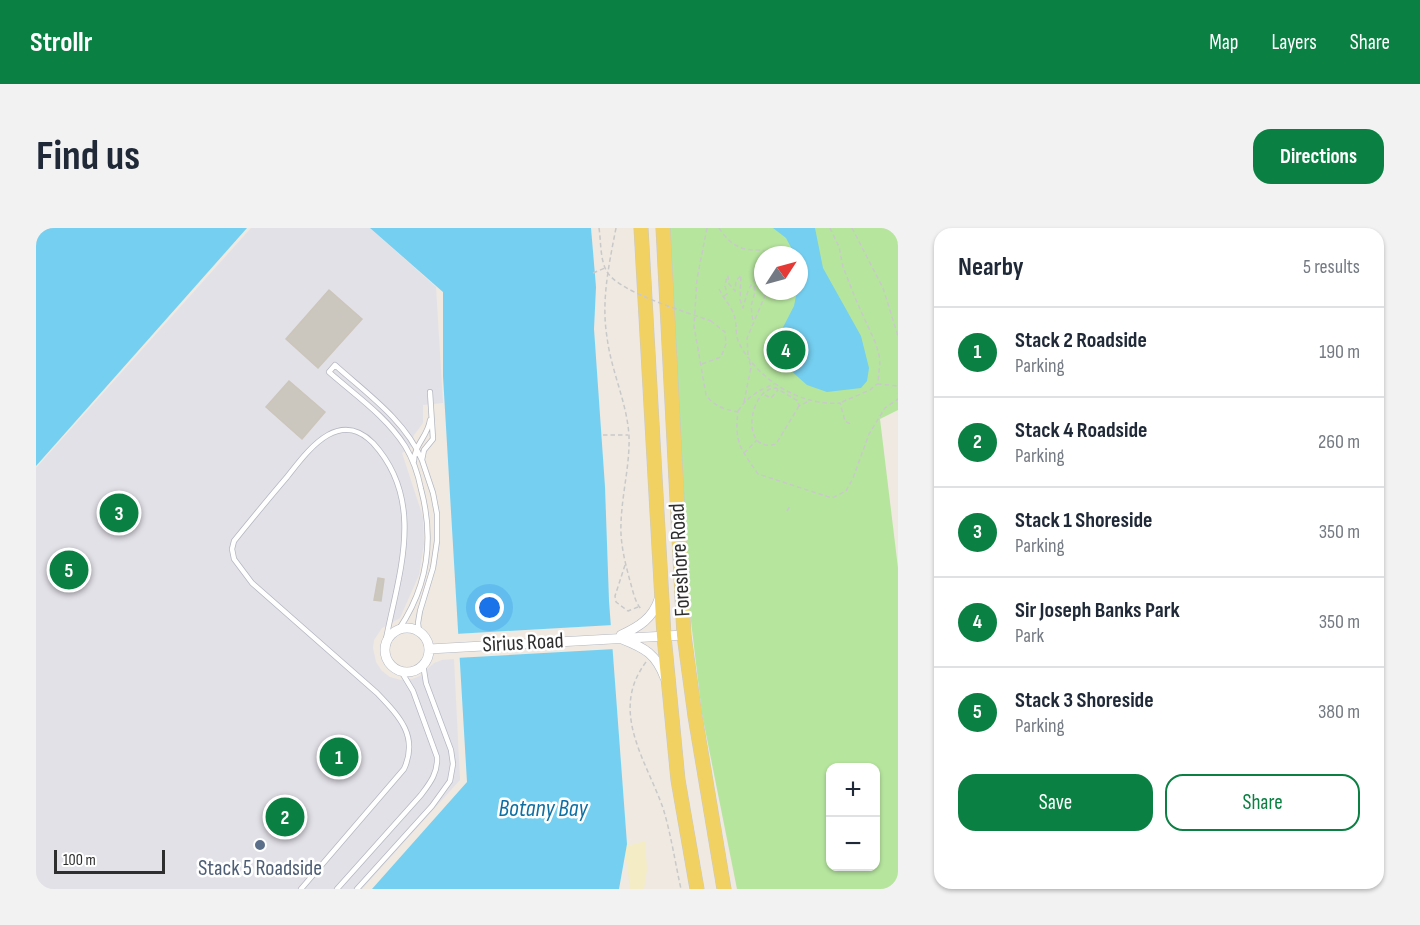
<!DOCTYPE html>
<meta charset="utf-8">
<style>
:root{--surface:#fff;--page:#f2f2f3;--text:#1f2937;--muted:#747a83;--line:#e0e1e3;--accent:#0b8043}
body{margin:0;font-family:"Sofia Sans Condensed",sans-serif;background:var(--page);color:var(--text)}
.controls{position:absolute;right:18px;bottom:18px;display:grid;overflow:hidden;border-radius:12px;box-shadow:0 2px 4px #0004}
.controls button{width:54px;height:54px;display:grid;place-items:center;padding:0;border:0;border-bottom:2px solid var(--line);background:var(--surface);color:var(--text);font:30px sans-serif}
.compass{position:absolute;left:718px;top:18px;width:54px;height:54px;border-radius:50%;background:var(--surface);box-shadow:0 2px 4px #0004;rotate:54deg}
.scale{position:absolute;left:18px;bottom:15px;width:111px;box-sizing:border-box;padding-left:6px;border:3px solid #2e2e2e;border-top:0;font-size:16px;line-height:21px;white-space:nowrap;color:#2e2e2e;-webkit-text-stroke:4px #fff;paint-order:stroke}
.you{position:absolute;left:454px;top:380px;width:21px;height:21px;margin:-15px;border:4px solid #fff;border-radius:50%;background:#1a73e8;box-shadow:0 0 0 9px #1a73e833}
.badge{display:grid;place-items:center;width:39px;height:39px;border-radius:50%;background:var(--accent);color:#fff;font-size:20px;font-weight:700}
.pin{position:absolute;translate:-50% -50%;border:3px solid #fff;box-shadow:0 2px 6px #0006}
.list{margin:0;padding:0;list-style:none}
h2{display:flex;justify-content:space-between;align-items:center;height:78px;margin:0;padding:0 24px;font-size:26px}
h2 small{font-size:20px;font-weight:400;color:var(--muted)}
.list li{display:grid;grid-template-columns:39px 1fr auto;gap:18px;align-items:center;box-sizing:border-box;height:90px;padding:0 24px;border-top:2px solid var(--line)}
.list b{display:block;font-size:22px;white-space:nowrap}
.list p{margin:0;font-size:20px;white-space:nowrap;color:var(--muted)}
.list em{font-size:20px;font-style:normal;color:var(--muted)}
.actions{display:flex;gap:12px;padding:18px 24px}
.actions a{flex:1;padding:14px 0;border:2px solid var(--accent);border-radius:18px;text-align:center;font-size:21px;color:var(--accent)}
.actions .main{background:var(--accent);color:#fff}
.map{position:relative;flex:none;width:862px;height:661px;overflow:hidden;border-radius:18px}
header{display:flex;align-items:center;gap:36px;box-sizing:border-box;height:84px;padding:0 30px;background:var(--accent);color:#fff}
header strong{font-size:28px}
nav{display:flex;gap:33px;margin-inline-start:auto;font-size:21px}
.intro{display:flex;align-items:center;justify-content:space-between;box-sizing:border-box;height:144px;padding:0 36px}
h1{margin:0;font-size:42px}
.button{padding:15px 27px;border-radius:18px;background:var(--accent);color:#fff;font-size:21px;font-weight:700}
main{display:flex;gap:36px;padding:0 36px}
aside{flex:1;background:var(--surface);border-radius:18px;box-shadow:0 2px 4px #0004}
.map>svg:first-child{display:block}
.industrial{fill:#e3e1e8}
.green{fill:#b6e59e;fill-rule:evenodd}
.sand{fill:#f3ecc5}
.water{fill:#75cff0}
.pier{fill:#efe9e1}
.building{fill:#cbc7bf;stroke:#cbc5ba;stroke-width:1.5}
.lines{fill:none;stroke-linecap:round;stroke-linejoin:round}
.service-casing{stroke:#b4b7c1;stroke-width:6}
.minor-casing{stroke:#b4b7c1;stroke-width:10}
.primary-casing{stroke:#c9c9c9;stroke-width:15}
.path{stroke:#c9c9c9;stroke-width:1.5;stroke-dasharray:4.5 3;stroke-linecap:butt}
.service{stroke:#fff;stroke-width:4.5}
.minor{stroke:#fff;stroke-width:9}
.primary{stroke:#f2d163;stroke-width:14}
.path-bridge{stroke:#c9c9c9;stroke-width:1.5;stroke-dasharray:4.5 3;stroke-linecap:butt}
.service-dot{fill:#5c6f8a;stroke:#fff;stroke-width:2}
.labels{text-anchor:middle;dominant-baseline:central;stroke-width:5;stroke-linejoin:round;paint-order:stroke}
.street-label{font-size:22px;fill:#2e2e2e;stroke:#fff}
.service-label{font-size:22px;fill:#4e5e75;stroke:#fff}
.water-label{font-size:24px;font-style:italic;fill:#0d6fa3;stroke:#fff}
</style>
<header>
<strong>Strollr</strong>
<nav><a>Map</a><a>Layers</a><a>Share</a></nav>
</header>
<div class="intro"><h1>Find us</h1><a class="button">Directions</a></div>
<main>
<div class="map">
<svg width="862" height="661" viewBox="0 0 862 661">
<rect width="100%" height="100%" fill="#efe9e1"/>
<path class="industrial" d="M215,0h119l66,59 7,116 -20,2v18l-9,12 -4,13 -8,5 21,64 1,26 -5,32 -19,43 -18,10 -8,12 -1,8 3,14 6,9 8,6 11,3 11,-1 8,-3 14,-13 8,-3 12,-1 6,121 -98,109h-326v-421z"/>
<path class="green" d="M633,0h229v182l-18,9 18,149v321h-161l-35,-175 -16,-135zM727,27h36v36h-36zM794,540h46v98h-46z"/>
<path class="sand" d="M609,613l2,28 -3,20h-14l-3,-25 -6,-21 10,2z"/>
<path class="water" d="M0,0h211l-211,238z
M334,0h221l5,59 -2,42 11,158 4,114 18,243 -8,45h-247l95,-107 -24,-406v-84z
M737,0h42l8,40 38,68 8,32 -2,13 -6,7 -34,4 -20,-7 -18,-16 -11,-14 -2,-14 18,-35 3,-15h2v-36h-4l-9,-17z"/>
<path class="pier" d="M577,397l2,24 -159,9 -1,-24z"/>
<path class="building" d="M293,62l33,29 -44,49 -32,-29z
M253,153l36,31 -23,27 -36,-32z
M342,350l6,1 -3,22 -7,-1z"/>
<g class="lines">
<g class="service-casing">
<path id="service" d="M378,233c0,-16 14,-25 16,-41
M363,401c29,-43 35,-91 22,-140 -3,-15 -8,-30 -16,-43 -19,-30 -50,-51 -76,-74l6,-7c31,28 70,55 87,95
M383,404l-1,-9 2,-12 13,-43 4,-27v-27l-4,-21 -11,-33 2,-10 9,-11 -3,-47
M265,661l103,-120c15,-33 -5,-53 -27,-76l-125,-110 -18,-24 -2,-10 2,-8c17,-21 35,-43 53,-64 11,-14 25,-33 41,-42 18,-10 32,-5 45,8 54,59 25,132 12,201
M301,661l84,-94c9,-12 17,-22 16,-38l-24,-66 -12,-20
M321,661l75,-83 18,-25 3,-17 -2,-14 -25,-67 -3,-19"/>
</g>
<g class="minor-casing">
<path id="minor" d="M349 422a22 22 0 1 1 44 0a22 22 0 1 1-44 0Z
M585,407c18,-8 32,-17 38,-36
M586,411c23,9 34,15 43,39
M393,421l255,-14"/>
</g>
<g class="primary-casing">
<path id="primary" d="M605,0l23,408 14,144 19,109
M627,0l21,407 11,81 29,173"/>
</g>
<path class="path" d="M580,0c-7,36 -15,73 -9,109 4,34 20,65 22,99 1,29 -7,57 -8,87 -1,20 4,39 9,58 3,10 5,22 12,29
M671,0l-10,51 -3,47 12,69c9,12 18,14 32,17 -4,31 3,37 20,62l74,24 14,-7 7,-13 16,-44 16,-26 13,-9
M683,0c12,18 22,23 44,22l4,5
M794,0l9,19 4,20 13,33 20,44 4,15 -2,25 20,2
M816,0l31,60 15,48
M862,0v2
M557,45l12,-5
M683,61c5,10 13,18 16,29 2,9 0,19 5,27 19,35 60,61 100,58l5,18 5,3
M688,68l3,-2 -2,-8 2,-10h1l1,8 6,7 1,-10 5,-6 -1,25 3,8c3,-11 5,-21 13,-30l2,2 -4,6 1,6 -4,14 2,16
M712,127l-1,-17 20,-47
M666,136l19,-7 5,-13 -1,-12 -14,-11
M729,167l6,3 7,-8
M708,174l7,-35 -2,-7
M806,174l28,-12 7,-6
M763,178l-23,38c-36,11 -28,-56 0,-56l22,13 1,5 8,-4
M702,183c9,-14 21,-21 36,-27
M567,207h25
M708,225l13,-13
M751,283l3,-5
M589,337l-10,31 1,6 12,9 10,-4
M610,434c-37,49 0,98 17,146 8,26 12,54 18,81"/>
<use href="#service" class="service"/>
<use href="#minor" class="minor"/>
<use href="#primary" class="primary"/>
<path class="path-bridge" d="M563,0c2,13 1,30 7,42 10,22 81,42 105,51"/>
</g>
<circle class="service-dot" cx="224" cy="617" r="6"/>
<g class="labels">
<g class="street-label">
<text transform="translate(644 332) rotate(-93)">Foreshore Road</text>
<text transform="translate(487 415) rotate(-3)">Sirius Road</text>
</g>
<g class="service-label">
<text x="224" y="640">Stack 5 Roadside</text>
</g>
<g class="water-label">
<text x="507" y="580">Botany Bay</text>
</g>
</g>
</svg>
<div class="controls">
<button>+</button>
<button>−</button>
</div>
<svg class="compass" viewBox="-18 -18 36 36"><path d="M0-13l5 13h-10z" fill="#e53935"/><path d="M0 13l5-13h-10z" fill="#747a83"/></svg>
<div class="scale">100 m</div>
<div class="you"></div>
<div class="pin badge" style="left:303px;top:529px">1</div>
<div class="pin badge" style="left:249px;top:589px">2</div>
<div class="pin badge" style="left:83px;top:285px">3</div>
<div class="pin badge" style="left:750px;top:122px">4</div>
<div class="pin badge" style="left:33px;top:342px">5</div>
</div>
<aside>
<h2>Nearby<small>5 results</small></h2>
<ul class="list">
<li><span class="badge">1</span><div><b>Stack 2 Roadside</b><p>Parking</p></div><em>190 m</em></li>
<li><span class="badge">2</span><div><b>Stack 4 Roadside</b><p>Parking</p></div><em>260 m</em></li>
<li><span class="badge">3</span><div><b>Stack 1 Shoreside</b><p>Parking</p></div><em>350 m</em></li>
<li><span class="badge">4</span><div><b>Sir Joseph Banks Park</b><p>Park</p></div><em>350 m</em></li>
<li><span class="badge">5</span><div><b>Stack 3 Shoreside</b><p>Parking</p></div><em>380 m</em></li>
</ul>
<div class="actions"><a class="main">Save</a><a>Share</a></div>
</aside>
</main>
